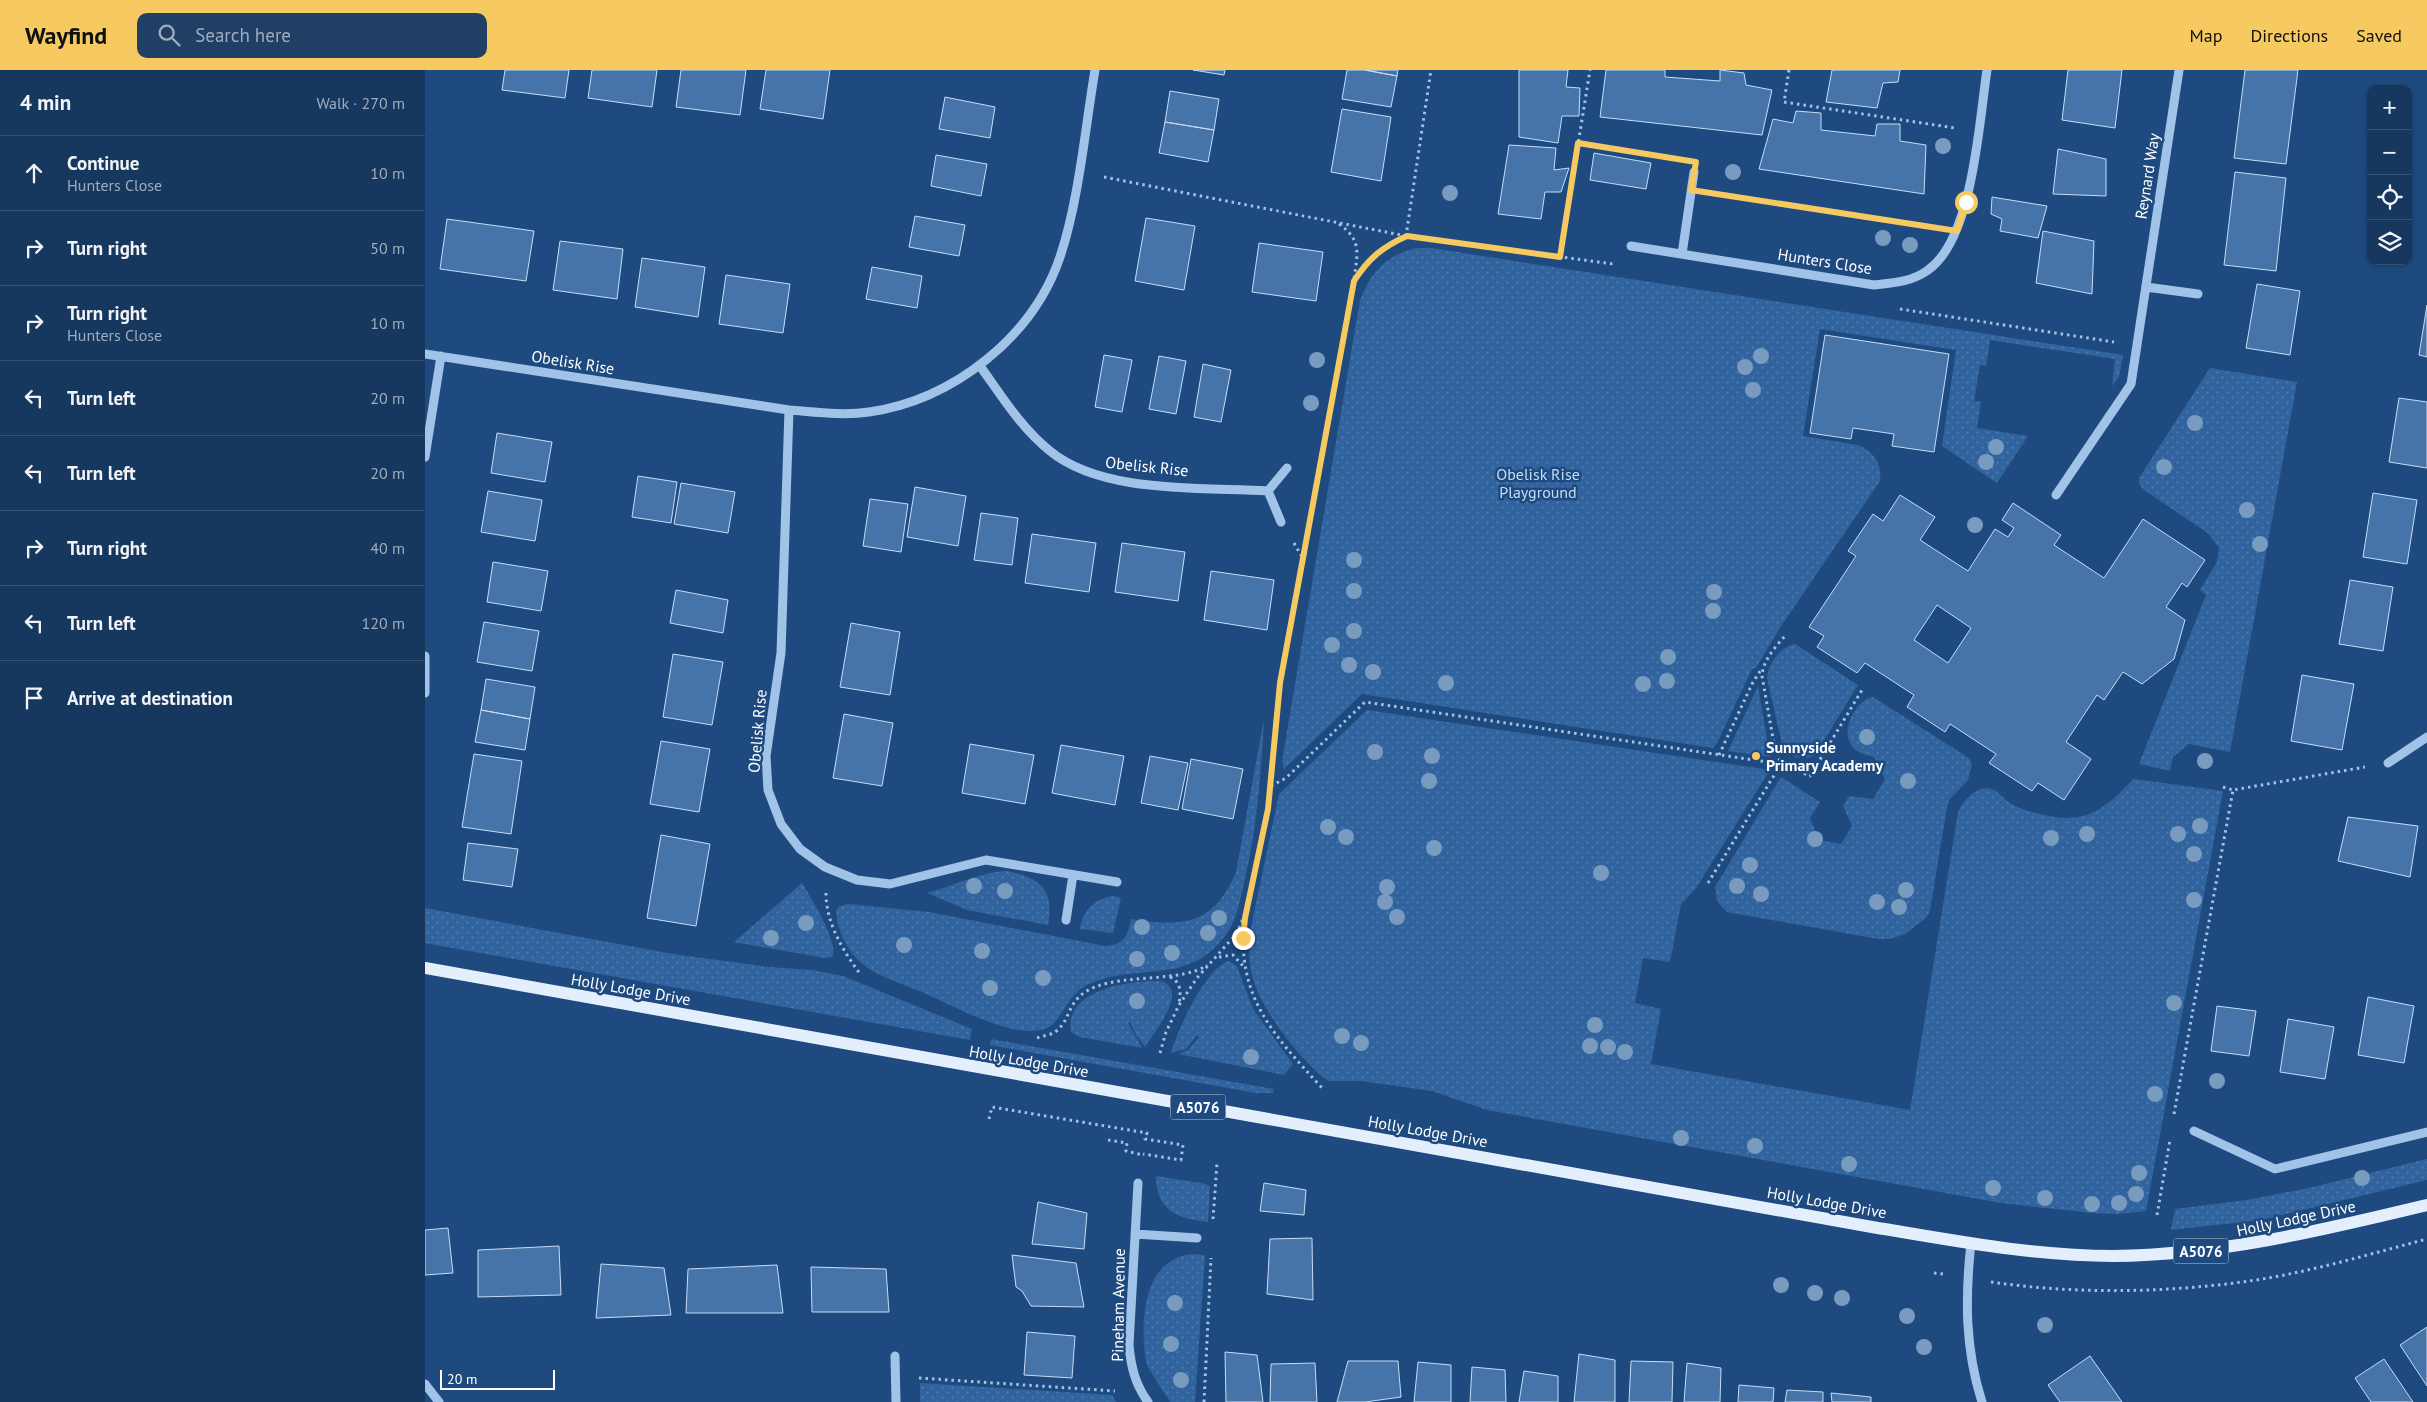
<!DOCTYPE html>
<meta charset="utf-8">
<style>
:root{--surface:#16385f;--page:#1f3f65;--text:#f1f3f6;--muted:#9eacbd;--line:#355274;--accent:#f7c961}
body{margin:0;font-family:"PT Sans",sans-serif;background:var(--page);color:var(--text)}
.controls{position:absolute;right:15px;top:15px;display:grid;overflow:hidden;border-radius:10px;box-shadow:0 1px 4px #0004}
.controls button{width:45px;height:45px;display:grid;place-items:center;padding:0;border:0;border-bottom:1px solid var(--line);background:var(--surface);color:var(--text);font:25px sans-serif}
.scale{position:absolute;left:15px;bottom:12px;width:115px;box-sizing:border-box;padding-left:5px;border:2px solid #fff;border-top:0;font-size:14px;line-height:18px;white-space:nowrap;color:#fff;-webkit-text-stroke:4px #1e4a7f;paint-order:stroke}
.stop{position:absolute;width:15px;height:15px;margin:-11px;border:4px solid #f7c961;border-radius:50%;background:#fff}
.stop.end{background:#f7c961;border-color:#fff;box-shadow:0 1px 5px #0008}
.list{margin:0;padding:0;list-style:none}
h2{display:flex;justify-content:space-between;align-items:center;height:65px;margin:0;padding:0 20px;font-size:21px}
h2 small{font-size:16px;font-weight:400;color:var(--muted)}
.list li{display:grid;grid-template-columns:32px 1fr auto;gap:15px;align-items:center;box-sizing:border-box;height:75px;padding:0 20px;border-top:1px solid var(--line)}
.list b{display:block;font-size:19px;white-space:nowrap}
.list p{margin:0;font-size:16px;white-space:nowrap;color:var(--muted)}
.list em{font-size:16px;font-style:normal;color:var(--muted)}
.icon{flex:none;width:28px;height:28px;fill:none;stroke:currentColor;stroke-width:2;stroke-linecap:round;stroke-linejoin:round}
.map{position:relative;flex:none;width:2002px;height:1332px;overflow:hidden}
header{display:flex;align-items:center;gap:30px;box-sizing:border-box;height:70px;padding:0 25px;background:var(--accent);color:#111}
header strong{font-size:24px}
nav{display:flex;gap:28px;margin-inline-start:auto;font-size:18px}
.search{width:350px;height:45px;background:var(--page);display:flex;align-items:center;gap:12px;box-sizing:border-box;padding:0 18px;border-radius:10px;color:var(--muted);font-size:19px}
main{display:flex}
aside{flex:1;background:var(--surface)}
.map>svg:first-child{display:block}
.green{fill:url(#green-dots)}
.building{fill:#4674a9;stroke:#c6ddf6;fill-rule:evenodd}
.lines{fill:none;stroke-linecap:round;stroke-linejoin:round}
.path{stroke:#a2c3e8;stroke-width:3;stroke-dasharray:2.5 4;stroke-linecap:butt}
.minor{stroke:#a2c3e8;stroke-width:9}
.major{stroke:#e4effe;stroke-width:12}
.tree{fill:#7a9bc0}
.route{stroke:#f7c961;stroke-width:6}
.poi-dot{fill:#f7c961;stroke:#1e4a7f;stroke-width:2}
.labels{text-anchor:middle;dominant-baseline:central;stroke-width:5;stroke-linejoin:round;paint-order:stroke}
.shield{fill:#1e4a7f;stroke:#bcc9d9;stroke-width:1}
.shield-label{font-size:15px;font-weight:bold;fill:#fff}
.street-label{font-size:16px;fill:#fff;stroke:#1e4a7f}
.park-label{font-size:16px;fill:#c6ddf6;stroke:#1e4a7f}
.poi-label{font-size:16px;font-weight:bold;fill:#fff;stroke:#1e4a7f;text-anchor:start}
</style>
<header>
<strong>Wayfind</strong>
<div class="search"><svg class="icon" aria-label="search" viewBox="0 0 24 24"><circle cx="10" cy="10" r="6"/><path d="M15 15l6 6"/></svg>Search here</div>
<nav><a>Map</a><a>Directions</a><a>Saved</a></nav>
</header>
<main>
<aside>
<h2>4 min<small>Walk · 270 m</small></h2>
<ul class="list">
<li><svg class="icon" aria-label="ahead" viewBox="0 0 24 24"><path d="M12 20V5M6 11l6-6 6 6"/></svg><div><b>Continue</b><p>Hunters Close</p></div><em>10 m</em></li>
<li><svg class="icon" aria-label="right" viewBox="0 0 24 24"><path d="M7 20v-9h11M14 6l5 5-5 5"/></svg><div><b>Turn right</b></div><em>50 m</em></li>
<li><svg class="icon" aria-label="right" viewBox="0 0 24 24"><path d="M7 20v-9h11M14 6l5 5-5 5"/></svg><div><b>Turn right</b><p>Hunters Close</p></div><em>10 m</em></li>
<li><svg class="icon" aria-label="left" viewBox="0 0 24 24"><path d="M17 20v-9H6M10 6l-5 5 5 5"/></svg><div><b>Turn left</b></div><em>20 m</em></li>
<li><svg class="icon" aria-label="left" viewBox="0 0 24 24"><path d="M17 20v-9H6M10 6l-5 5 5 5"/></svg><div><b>Turn left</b></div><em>20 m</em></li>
<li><svg class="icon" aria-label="right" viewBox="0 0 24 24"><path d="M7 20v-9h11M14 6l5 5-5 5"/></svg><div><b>Turn right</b></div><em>40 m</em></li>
<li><svg class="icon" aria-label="left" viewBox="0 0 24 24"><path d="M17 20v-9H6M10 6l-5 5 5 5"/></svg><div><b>Turn left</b></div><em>120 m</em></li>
<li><svg class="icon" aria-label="arrive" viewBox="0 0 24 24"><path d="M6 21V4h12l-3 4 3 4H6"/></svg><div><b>Arrive at destination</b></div></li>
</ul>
</aside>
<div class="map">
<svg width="2002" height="1332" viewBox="0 0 2002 1332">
<defs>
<pattern id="green-dots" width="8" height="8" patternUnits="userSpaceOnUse" patternTransform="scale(1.25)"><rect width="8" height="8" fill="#31649e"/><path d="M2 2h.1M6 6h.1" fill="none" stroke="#507bad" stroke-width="1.8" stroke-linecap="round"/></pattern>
</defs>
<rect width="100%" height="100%" fill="#1e4a7f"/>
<path class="green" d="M992,178h14l692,107 -4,22 -7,9 3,-27 -125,-19 -4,26 -6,-1 -6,36 7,1 -4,26 51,8 -31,47 -55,-37 14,-96 -136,-21 -17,107 55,9c16,7 24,18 22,36l-101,148 -23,39 -4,1 -35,74 -4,5 -351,-54 -78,75 -2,-8 78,-461c11,-28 27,-46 57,-52z
M1785,298l87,14 -67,370 -41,-8 -16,13 -3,14 -31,-7 67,-169 -6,-5 17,-28 2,-14 -10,-14 -65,-44 -5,-6v-6z
M1370,574l63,41 -43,70c-12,7 -23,2 -32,-7l-16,-70c1,-14 13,-31 28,-34z
M1333,616l12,71 -42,-6z
M1448,627l96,61 3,6 -4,16 -19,20 -3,13 -16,98 -4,7 -21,16 -15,5h-12l-151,-27 -10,-11 -2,-14 66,-110 39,25 -10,16 9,22 22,4 11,-18 -9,-20 6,-10 24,3 12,-20 -11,-22c-8,-2 -17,-4 -22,-11 -12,-14 3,-46 21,-49z
M942,640l403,60 -74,118 -15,16 -11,58 -27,-4 -8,45 26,6 -10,55 259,46 48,-298c6,-12 20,-29 36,-22 6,3 11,11 18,14 8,5 19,8 28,10 44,12 65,-4 93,-35l90,12 -77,420 -29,3 -25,-1 -91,-10 -514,-93 -55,-19 -71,-10h-33c-28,-21 -68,-72 -76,-106 -4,-15 -3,-29 -2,-43l29,-138z
M839,649c-3,55 -7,110 -20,164 -4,16 -6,33 -15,47 -37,57 -85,32 -138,53 -27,10 -27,43 -50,47 -33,7 -87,-24 -117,-37 -22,-10 -49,-16 -67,-34 -11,-11 -23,-35 -20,-51l10,-4 82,8 176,34c19,-1 23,-10 26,-27 53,8 82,7 105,-47z
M582,801c33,6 48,19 41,54l-81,-15 -40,-17c27,-7 52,-21 80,-22z
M377,813c8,13 38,61 30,74l-7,1 -91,-16z
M689,826l7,2 -8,35 -33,-4c3,-19 15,-31 34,-33z
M0,838l248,46 96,13 43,3 31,6 129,53 -2,11 -545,-97z
M804,891l8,5 16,43 40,55 -9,11 -106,-21 10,-4 11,-13 -2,-2 -11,14 -15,4c6,-22 35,-86 58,-92z
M736,911c29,9 -7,51 -16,66l-9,-12 -6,-13 -2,1 14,25 -63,-11 -8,-5c-8,-43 60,-52 90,-51z
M566,969l282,50v4h-17l-266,-48z
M2002,1089v21l-166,40 -90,10 4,-21 72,-9 62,-12z
M731,1106l45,7 9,3 -2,36c-31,-3 -52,-12 -52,-46z
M767,1184l13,1 -10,147h-25l-21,-33 -3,-7c-6,-39 -4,-103 46,-108z
M495,1313l192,12 4,7h-196z"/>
<path class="building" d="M80,0h64l-4,28 -63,-8z
M167,0h65l-5,37 -64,-9z
M256,0h65l-6,45 -64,-8z
M341,0h64l-7,49 -63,-10z
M768,0h32l-1,5z
M922,0h18l32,6 -6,31 -49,-8z
M940,0h33l-1,6z
M1094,0h49l-2,17 14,1 -1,28h-17l-4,27 -39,-6z
M1181,0h59v7l55,4v-11l24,3 2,12 26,5 -10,45 -162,-18z
M1407,0h68l-2,12 -15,1 -6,25 -51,-6z
M1643,0h54l-7,58 -53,-8z
M1820,0h53l-12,94 -52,-6z
M745,21l49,8 -5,31 -49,-8z
M520,27l50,10 -5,31 -51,-9z
M917,39l49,8 -10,64 -50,-9z
M1371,41l25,2v17l54,6 2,-12h23v17l26,4 -2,49 -165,-25 14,-50 20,4z
M740,52l49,8 -6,32 -49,-9z
M1084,75l47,3 -2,22 15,-2 -8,24h-16l-4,27 -43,-5z
M1633,79l48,10v37l-53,-2z
M1169,83l57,10 -5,26 -56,-9z
M511,85l51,9 -6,32 -50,-10z
M1810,102l51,6 -10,93 -52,-6z
M1567,127l55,9 -9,32 -38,-7 2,-12 -11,-5z
M490,146l50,9 -6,31 -50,-9z
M721,148l49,8 -11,64 -49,-9z
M22,149l87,12 -8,50 -86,-12z
M1618,161l51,10 -2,53 -56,-11z
M135,171l63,8 -6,50 -64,-9z
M834,173l64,9 -7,49 -64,-9z
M217,188l63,9 -7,50 -63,-10z
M447,197l50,9 -5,32 -51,-9z
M301,205l64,9 -7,49 -64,-9z
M1832,214l43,7 -10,64 -44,-7z
M2002,235v52l-8,-2z
M1400,265l124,19 -15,98 -42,-6 2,-12 -41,-6 -2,11 -41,-6z
M679,285l28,5 -10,52 -27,-5z
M734,286l27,5 -10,53 -27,-5z
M778,294l28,6 -10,52 -27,-5z
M1974,328l28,4v66l-38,-6z
M72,363l55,9 -7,40 -54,-9z
M213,406l39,6 -6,41 -39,-6z
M256,413l54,9 -7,41 -54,-9z
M490,417l51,9 -8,50 -51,-9z
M63,421l54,9 -7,41 -54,-9z
M1948,423l44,7 -10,64 -44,-7z
M1475,425l35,22 -15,23 48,31 27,-42 13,8 6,-9 -12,-8 11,-17 48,32 -7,10 50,33 39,-59 62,41 -18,27 -5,-4 -16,24 19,13 -11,39 -32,25 -19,-12 -19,28 -7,-5 -31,47 25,17 -27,41 -26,-17 -6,8 -43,-28 7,-9 -46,-30 -5,8 -38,-25 7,-12 -49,-32 -8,10 -40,-26 7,-11 -15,-9 47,-71 -8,-5 25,-37 10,7zM1512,535l34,23 -23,35 -34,-23z
M445,429l38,5 -7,48 -38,-6z
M556,443l37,5 -6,47 -38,-5z
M607,464l64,9 -7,49 -64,-9z
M697,473l63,9 -7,49 -63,-9z
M68,492l55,9 -7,40 -54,-9z
M786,501l63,9 -7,50 -63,-10z
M1925,510l43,7 -10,64 -44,-7z
M251,520l52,10 -5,33 -53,-10z
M59,552l55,9 -7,40 -55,-9z
M426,553l49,9 -10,63 -50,-8z
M248,584l50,8 -11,63 -49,-8z
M1877,605l52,9 -12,66 -51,-9z
M61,609l49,8 -5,32 -49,-9z
M56,640l49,9 -5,31 -50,-8z
M419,644l49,9 -11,63 -49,-8z
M236,671l49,8 -11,63 -49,-8z
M545,674l64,11 -9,49 -63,-11z
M636,675l63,11 -9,49 -63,-12z
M49,684l48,7 -11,73 -49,-7z
M725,686l38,7 -10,47 -37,-7z
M766,689l52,10 -10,50 -51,-10z
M1923,747l70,9 -8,51 -72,-16z
M236,765l49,9 -14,82 -49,-8z
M43,773l50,6 -6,38 -49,-7z
M1943,927l46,9 -10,57 -46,-8z
M1792,936l39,5 -7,45 -38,-5z
M1863,949l46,8 -9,52 -45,-7z
M839,1113l42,7 -2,25 -44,-4z
M613,1132l49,11 -3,36 -52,-5z
M23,1158l5,45 -28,2v-45z
M887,1168l1,62 -46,-6 3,-55z
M134,1176l2,49 -83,2v-47z
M587,1185l64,8 8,44 -53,-1 -9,-15 -6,-4z
M176,1194l63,4 7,47 -75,3z
M352,1195l6,48h-97l2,-44z
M386,1197l75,2 3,43h-77z
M2002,1257v59l-27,-41z
M602,1262l48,4 -3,42 -48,-3z
M800,1282l32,3 6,47h-37z
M1154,1284l36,6v42h-41z
M1665,1286l32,46h-62l-12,-17z
M1959,1289l29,43h-42l-16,-24z
M923,1291h50l3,36 -36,5h-28z
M1206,1291l42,1 -1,40h-43z
M993,1292l33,3v37h-37z
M890,1293l2,39h-47l1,-38z
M1262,1293l34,5 -1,34h-36z
M1047,1297l33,3 1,32h-36z
M1099,1301l34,5v26h-39z
M1314,1315l35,3 -1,14h-35z
M1362,1320l36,2v10h-38z
M1406,1323l40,4v5h-39z"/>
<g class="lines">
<path class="path" d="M1364,0l-5,32 171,26
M1153,73l96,16
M679,107l302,59 207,28
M1289,123l216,34
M914,154c24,17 18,30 15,56
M1135,187l30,-187
M1475,239l214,33
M869,473l8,14
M1294,685l33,-71 10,-16
M846,716l15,-8 79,-76 416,62 29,12 52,-86
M1798,717l10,3
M1283,813l73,-119 -7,-20 -12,-68c1,-16 14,-30 24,-41
M401,823c0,30 17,58 35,82
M819,851c-7,77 29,113 78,167
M794,887l14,-2 11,12
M745,907c11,5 11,15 9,26
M612,968c6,-2 13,-3 18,-6 18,-13 10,-33 40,-45 33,-13 89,-5 112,-22
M735,983l6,-21 13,-27 18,-27 40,-45 10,-24 21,-100 12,-126 74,-402c14,-22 28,-34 52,-45l25,-166
M1749,1044l59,-324 132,-23
M564,1049l3,-12 155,26 -2,6 38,6 -2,15 -38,-6
M683,1070l19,3 -1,8 17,4
M1732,1145l13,-75
M788,1149l4,-56
M1509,1203l9,1
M1566,1212c83,12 168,11 251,0 62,-8 124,-27 185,-43
M494,1308l196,13
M779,1332l7,-144"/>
<path class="minor" d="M1206,176l243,39c19,-2 38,-3 54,-15 45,-31 51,-148 59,-200
M1257,184l12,-82
M1721,217l52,7
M0,284l364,56c26,2 54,6 80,2 84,-12 164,-75 191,-155 19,-57 25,-128 35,-187
M555,296c21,29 41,62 70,85 52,43 152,36 218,40l13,31
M364,340l-8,243 -15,103 2,34 13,34 19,25 25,18 32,13 33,4 96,-24 131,22
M0,387l16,-101
M843,421l19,-23
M1631,425l75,-111 48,-314
M0,586v37
M1963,693l39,-26
M641,850l7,-45
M1769,1061l81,38 152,-37
M713,1113l-9,162c2,22 6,39 19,57
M710,1164l62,4
M1546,1173c-6,55 -6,106 11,159
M470,1286l1,46
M0,1314l14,18"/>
<path class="major" d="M0,898l1447,259c80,13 160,29 241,29 108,-1 210,-26 314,-51"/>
</g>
<g class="tree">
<circle cx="1518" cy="76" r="8"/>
<circle cx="1308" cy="102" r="8"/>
<circle cx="1025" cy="123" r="8"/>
<circle cx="1458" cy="168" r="8"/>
<circle cx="1485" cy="175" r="8"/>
<circle cx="1336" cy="286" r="8"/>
<circle cx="892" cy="290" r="8"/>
<circle cx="1320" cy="297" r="8"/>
<circle cx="1328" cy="320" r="8"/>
<circle cx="886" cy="333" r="8"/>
<circle cx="1770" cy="353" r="8"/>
<circle cx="1571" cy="377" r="8"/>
<circle cx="1561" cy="392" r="8"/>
<circle cx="1739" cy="397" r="8"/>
<circle cx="1822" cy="440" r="8"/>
<circle cx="1550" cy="455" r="8"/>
<circle cx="1835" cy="474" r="8"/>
<circle cx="929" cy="490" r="8"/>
<circle cx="929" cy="521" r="8"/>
<circle cx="1289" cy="522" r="8"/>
<circle cx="1288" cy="541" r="8"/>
<circle cx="929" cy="561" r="8"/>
<circle cx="907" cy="575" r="8"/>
<circle cx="1243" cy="587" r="8"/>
<circle cx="924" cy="595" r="8"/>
<circle cx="948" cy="602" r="8"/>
<circle cx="1242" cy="611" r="8"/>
<circle cx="1021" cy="613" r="8"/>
<circle cx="1218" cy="614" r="8"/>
<circle cx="1442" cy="667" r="8"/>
<circle cx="950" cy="682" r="8"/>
<circle cx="1007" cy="686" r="8"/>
<circle cx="1780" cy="691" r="8"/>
<circle cx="1004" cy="711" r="8"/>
<circle cx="1483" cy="711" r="8"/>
<circle cx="1775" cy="756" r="8"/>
<circle cx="903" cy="757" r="8"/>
<circle cx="1662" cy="764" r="8"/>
<circle cx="1753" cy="764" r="8"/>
<circle cx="921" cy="767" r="8"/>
<circle cx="1626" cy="768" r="8"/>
<circle cx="1390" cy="769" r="8"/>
<circle cx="1009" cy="778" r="8"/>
<circle cx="1769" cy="784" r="8"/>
<circle cx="1325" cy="795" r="8"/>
<circle cx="1176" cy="803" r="8"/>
<circle cx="549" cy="816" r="8"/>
<circle cx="1312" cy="816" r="8"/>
<circle cx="962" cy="817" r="8"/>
<circle cx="1481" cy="820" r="8"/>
<circle cx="580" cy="821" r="8"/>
<circle cx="1336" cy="824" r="8"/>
<circle cx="1769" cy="830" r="8"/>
<circle cx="960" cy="832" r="8"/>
<circle cx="1452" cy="832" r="8"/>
<circle cx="1474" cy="837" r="8"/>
<circle cx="972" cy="847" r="8"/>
<circle cx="794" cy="848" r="8"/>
<circle cx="381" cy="853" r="8"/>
<circle cx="717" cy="857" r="8"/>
<circle cx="783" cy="863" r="8"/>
<circle cx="346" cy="868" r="8"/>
<circle cx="479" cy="875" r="8"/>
<circle cx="557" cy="881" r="8"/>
<circle cx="747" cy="883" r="8"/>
<circle cx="712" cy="889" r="8"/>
<circle cx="618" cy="908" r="8"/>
<circle cx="565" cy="918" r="8"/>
<circle cx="712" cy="931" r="8"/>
<circle cx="1749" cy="933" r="8"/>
<circle cx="1170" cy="955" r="8"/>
<circle cx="917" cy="966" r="8"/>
<circle cx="936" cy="973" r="8"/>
<circle cx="1165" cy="976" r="8"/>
<circle cx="1183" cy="977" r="8"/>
<circle cx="1200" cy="982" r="8"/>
<circle cx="826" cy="987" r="8"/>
<circle cx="1792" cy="1011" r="8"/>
<circle cx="1730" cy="1024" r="8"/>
<circle cx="1256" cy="1068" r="8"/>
<circle cx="1330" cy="1076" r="8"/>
<circle cx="1424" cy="1094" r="8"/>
<circle cx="1714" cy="1103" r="8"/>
<circle cx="1937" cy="1108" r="8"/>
<circle cx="1568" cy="1118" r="8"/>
<circle cx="1711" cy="1124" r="8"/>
<circle cx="1620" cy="1128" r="8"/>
<circle cx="1694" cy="1133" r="8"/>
<circle cx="1667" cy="1134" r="8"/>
<circle cx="1356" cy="1215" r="8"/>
<circle cx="1390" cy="1223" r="8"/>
<circle cx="1417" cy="1228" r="8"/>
<circle cx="750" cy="1233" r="8"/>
<circle cx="1482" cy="1246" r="8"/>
<circle cx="1620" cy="1255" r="8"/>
<circle cx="746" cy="1274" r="8"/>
<circle cx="1499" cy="1277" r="8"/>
<circle cx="756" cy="1310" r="8"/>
</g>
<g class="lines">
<path class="route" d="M818,868l2,-20 23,-109 12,-126 74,-402c14,-22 28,-34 53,-45l153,21 18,-114 118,19 -5,28 266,41 9,-29"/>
</g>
<circle class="poi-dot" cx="1331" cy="686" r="5"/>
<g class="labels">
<g class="shield">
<rect x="745.5" y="1024.5" width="55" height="25" rx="4"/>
<rect x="1748.5" y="1168.5" width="55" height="25" rx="4"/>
</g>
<g class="shield-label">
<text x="773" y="1037">A5076</text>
<text x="1776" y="1181">A5076</text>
</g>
<g class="street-label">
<text transform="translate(1722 106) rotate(-81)">Reynard Way</text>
<text transform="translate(1400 191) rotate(9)">Hunters Close</text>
<text transform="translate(148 292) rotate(9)">Obelisk Rise</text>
<text transform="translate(722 396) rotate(6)">Obelisk Rise</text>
<text transform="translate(332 661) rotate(-85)">Obelisk Rise</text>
<text transform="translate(206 919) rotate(10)">Holly Lodge Drive</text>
<text transform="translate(604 991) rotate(10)">Holly Lodge Drive</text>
<text transform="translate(1003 1061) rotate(10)">Holly Lodge Drive</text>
<text transform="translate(1402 1132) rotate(10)">Holly Lodge Drive</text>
<text transform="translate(1871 1148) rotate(-12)">Holly Lodge Drive</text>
<text transform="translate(693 1235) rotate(-89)">Pineham Avenue</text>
</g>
<g class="park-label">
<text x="1113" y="404">Obelisk Rise<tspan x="1113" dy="18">Playground</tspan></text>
</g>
<g class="poi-label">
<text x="1341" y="677">Sunnyside<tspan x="1341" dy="18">Primary Academy</tspan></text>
</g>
</g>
</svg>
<div class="controls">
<button>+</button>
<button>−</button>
<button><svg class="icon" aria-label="locate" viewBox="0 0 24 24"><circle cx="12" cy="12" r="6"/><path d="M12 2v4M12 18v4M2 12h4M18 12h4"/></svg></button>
<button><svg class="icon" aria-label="layers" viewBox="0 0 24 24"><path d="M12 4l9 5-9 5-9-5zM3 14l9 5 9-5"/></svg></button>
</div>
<div class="scale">20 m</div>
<div class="stop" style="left:1541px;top:132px"></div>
<div class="stop end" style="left:818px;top:868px"></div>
</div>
</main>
